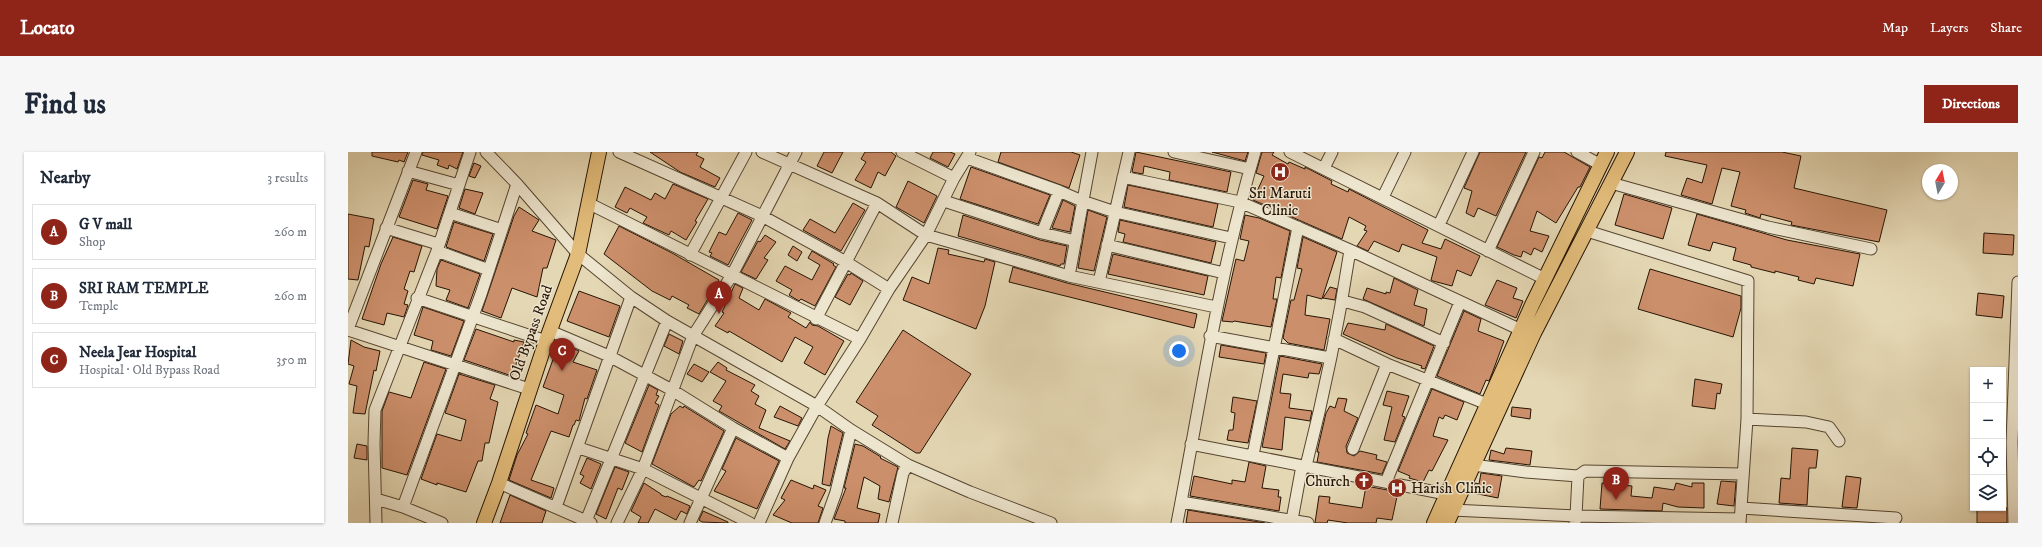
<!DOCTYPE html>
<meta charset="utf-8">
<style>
:root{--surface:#fff;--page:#f6f6f7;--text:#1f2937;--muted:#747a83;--line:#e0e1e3;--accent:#8f2418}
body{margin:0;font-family:"IM FELL DW Pica",serif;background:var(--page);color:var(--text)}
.controls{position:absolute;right:12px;bottom:12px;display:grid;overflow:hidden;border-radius:0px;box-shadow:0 1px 3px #0004}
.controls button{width:36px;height:36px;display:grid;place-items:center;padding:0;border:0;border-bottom:1px solid var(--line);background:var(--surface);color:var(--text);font:20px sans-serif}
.compass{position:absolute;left:1574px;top:12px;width:36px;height:36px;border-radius:50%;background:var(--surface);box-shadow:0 1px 3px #0004;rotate:10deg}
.you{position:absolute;left:831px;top:199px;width:14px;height:14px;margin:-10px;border:3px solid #fff;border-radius:50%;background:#1a73e8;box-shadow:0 0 0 6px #1a73e833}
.badge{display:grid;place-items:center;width:26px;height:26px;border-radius:50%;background:var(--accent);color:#fff;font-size:13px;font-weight:700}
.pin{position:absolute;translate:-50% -33px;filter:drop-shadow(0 1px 2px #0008)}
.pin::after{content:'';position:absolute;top:21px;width:14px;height:12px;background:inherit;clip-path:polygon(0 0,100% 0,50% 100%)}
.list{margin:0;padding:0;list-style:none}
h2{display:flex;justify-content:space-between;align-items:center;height:52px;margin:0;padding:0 16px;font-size:17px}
h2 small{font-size:13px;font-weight:400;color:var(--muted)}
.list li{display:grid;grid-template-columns:26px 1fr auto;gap:12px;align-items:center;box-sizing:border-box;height:56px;margin:0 8px 8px;padding:0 8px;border:1px solid var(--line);border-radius:0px}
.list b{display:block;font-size:15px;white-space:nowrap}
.list p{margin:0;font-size:13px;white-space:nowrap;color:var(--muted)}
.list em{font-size:13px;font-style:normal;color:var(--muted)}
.icon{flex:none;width:22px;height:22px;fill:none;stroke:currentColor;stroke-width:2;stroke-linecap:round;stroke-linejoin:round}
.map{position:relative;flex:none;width:1670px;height:371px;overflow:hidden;border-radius:0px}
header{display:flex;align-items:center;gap:24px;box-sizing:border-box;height:56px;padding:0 20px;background:var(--accent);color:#fff}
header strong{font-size:19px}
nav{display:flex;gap:22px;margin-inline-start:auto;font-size:14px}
.intro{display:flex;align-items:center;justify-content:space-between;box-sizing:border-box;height:96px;padding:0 24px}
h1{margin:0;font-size:28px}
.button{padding:10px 18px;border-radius:0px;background:var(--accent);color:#fff;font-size:14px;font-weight:700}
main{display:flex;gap:24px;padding:0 24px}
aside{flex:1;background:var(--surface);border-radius:0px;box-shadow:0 1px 3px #0004}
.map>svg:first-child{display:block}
.building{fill:#cc8f6b;stroke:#261404}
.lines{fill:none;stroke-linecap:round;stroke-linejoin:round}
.minor-casing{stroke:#564530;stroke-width:13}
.major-casing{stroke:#261404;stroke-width:16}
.minor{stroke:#ede5ce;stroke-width:11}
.major{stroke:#e2bc7a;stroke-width:14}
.labels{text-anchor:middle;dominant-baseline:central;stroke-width:3;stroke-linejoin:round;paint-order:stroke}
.poi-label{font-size:15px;fill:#261404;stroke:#ede5ce}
.street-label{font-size:15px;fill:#261404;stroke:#ede5ce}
</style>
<header>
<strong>Locato</strong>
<nav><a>Map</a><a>Layers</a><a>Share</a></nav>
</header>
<div class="intro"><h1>Find us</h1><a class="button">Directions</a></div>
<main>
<aside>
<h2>Nearby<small>3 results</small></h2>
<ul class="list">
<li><span class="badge">A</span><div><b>G V mall</b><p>Shop</p></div><em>260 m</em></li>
<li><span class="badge">B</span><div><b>SRI RAM TEMPLE</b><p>Temple</p></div><em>260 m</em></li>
<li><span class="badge">C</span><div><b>Neela Jear Hospital</b><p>Hospital · Old Bypass Road</p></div><em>350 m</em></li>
</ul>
</aside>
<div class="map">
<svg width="1670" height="371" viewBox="0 0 1670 371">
<rect width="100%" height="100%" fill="#e4d7b3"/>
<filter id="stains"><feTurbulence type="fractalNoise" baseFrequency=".005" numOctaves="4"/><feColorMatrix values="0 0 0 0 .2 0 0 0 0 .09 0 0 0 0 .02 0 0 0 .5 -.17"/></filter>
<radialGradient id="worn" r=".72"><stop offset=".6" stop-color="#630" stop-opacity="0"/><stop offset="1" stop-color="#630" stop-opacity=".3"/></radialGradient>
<path class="building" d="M24,0h36l-4,10 -5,-2 -1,2 -26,-6z
M75,0h40l-6,17 -8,-4 -1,4 -11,-4 2,-5 -17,-5z
M302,0h48l-2,3 8,4 -4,8 20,11 -5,9 -35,-15z
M476,0h19l-11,21 -15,-7z
M517,0h26l5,4 -11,20 -7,-4 -7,16 -16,-8 11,-18 -5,-3z
M585,0h17l5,2 -7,13 -18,-9z
M653,0h70l9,3 -11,33 -71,-26z
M788,0l95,20 -4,20 -58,-12 1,-8 -26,-6 -1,8 -11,-2z
M864,0h36l-3,9z
M914,0h12l-2,3 16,9 1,-2 16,7v-2l27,14 -1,3 17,8 1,-3 79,41 -6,13 19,6 4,-10 35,17 -9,20 -14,-6 -5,16 -19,-5 -2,-1 6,-23 -35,-13 -3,8 -25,-11 -6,10 -11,-5 10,-15 -3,-1 2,-4 -17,-9 -7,22 -89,-39 11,-24 -8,-3z
M1132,0h46l-30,64 -18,-8 -4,9 -8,-4 6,-22 -8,-3z
M1197,0h19l26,15 -10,20h-2l-22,36 -19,-12 -7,20 19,5 -7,16 -8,-4 -3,7 -8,-4 -2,6 -7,-2 -17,-8 42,-90 3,1z
M1318,0h116l19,4 -7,32 93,22 -8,32 -88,-17 1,-3 -31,-8 -1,4 -15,-5 1,-3 -15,-4 9,-34 -18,-4 -10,36 -31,-9 6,-17 15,5 5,-18 -42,-9z
M126,11l7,3 -6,12 -6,-2z
M623,15l79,28 -12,29 -78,-25z
M65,28l15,4 -2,6 22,6 -11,33 -38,-12z
M560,29l29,15 -13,27 -28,-16z
M325,32l35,15 -13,22 2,1 -11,18 -15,-9 -2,4 -26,-12 4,-6 -17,-9 -3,5 -12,-6 10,-20 26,13 4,-7 10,6z
M780,33l90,19 -5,23 -89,-20z
M117,37l18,4 -8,21 -16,-6z
M1276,42l48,14 -9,31 -48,-14z
M715,48l12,6 -5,26 -18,-4z
M505,51l12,7 -24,41 -38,-21 7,-11 25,14z
M171,55l20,13 -7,11 24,9 -9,28h-4l-6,29 -25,-9 -11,30 -19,-7 32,-95z
M740,58l19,7 -13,54 -16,-3z
M390,61l14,7 -24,45 -18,-9 2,-3 -3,-1 10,-20 7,3z
M0,62l26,5 -5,28 -4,-1 -7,34 -10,-1z
M1349,62l90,26 73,14 -7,32 -37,-8 -2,6 -16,-4 1,-3 -24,-6v2l-24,-6v-2l-18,-5 3,-12 -23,-6 -3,9 -22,-6z
M615,63l77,25 27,6 -3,18h-3l-1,2 -102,-30z
M897,63l14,3 31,13 -9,47 -5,-1 -3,22h4l-6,28 -37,-6 -1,1 -11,-1 14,-62 8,2 5,-20 -9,-2z
M772,68l96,22 -5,21 -88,-21 2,-8 -7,-2z
M106,70l39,12 -9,27 -38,-14z
M271,74l53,27 47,27 -20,34 -12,-6 2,-3 -17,-9 -2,4 -18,-9 -48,-37z
M1636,81l30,2 -1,20 -30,-2z
M417,83l11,7 -12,16 4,2 -12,19 -15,-7 17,-31 2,1z
M45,85l29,9 -8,26 -4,-1 -6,18 4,2 -4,13 4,1 -4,12 -17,-4 -3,12 -22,-6 19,-55z
M955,85l34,15 -15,47 -15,-4 -2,20 25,4 -6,31 -36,-7 -5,-5 8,-38h3l8,-31 -5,-1z
M445,94l9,6 -5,9 -9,-6z
M590,96l11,2 -1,4 36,8 1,-3 10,3 -10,44 -9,23 -73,-29 9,-23 17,7z
M464,99l22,13 -1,1 3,2 -21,39 -14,-7 -2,2 -10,-6 3,-5 -16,-9 9,-15 27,14 8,-15 -12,-7z
M765,102l95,22 -4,19 -96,-21z
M93,108l39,14 -12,34 -22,-8 4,-10 -14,-4 1,-17z
M665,115l54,16 130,31 -3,14 -185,-46z
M1302,117l91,27v12l-8,29 -95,-28z
M503,121l12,8 -13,24 -15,-8 13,-23 2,1z
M1046,126l24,12 -4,15 13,4 -3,17 -61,-27 4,-11 19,6v-2l4,1z
M1149,128l20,8 -4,10 10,3 -7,17 -31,-13z
M387,132l8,4 -4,10 20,12 6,-11 26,14 -3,4 18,11 4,-6 2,3 6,1 26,15 -19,34 -21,-12 9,-16 -18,-10 -13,25 -53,-31 -1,2 -13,-7 9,-13 -2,-1z
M982,135l7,2 -2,11 -12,-2z
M231,139l41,15 -11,31 -42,-16z
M1630,141l26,3 -2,22 -26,-3z
M75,155l41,14 -13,35 -20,-6 2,-9 -19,-6z
M1116,159l17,8 -3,12 26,10 -11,30 -4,10 -3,-1 -6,14 -43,-18z
M1000,171l37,7 1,-6 48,22 -9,23 -4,-1 1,-2 -25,-8 -54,-24z
M128,177l38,13v-2l10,2 -12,34 -48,-16z
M555,178l68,44 -51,79h-4l-44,-28 6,-9 -22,-14z
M321,182l14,7 -4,13 -15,-8z
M3,188l13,7 16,4 -4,20 -2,-1 -9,44 -12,-1 4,-27 -8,-2 5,-18 -6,-2z
M211,191l20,8 -6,11 24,8 -10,29 -2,-1 -6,23 -3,-1 -2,5h-1l-4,12 -18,-6 -20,49 23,8 -3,10 -42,-18 8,-25 11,-21 -2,-1 10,-28 22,9 6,-19 -21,-8z
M873,193l45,8 -2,11 -45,-7z
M932,204l42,8 -3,10 -10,-1 -1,5 -25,-4 -3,19 11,1 -2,14 23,3 -2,10 -25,-4 -3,33 -20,-3z
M76,210l22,7 -39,106 -25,-7v-57l7,-19 22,6z
M370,210l9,6 -1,2 29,15 -4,6 8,5 -4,8 11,6 -7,18 31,13 -5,8 -66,-38 3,-5 -9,-5 13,-20 -16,-9z
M346,212l15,8 -7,10 -15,-8z
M111,222l36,11 -5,14 8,3 -9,41h-4l-3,18h-4l-12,31 -29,-9v2l-16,-6 16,-45 24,7 5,-21 -21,-7z
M1347,227l27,5 -2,10 -3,-1 -2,16 -23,-3z
M301,233l9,5 -2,5 3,1 -4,7 4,2 -17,47 -17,-9z
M1084,237l32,13 -7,18 -12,-5 -2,4 -4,-2 -6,19 15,4 -16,31 -3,-1 -6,12 -14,-4 1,-2 -12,-5z
M1039,239l22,5 -7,20 3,1 -10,25 -11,-2 8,-33 -9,-2z
M885,245l24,4 -9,42 -21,-3 2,-10h4l2,-17 -4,-1z
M990,246l9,1 -3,12 14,7 -12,28 1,7 7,3 6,-5 17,4 -1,4 11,3 -5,12 -65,-12 2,-10h-2l9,-39 4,-7 5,2z
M332,254l3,2 1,-2 40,25 -23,50 -2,-1 -5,7 -42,-23 19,-50z
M432,254l22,12 -4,8 -24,-9z
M1164,255l19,2 -1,10 -19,-3z
M483,274l12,7 -13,53 -8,-2 6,-46z
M388,286l43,23 -22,48 -43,-18 12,-20 -4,-2z
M9,292l10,2v14l-13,-2z
M507,292l8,2 18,11 -1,1 18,9 -9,35 -11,-3 2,-13 -16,-9 -7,31 23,6 -2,9h-33v-2l-11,-2 12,-31h-2z
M1158,296l26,3 -2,14 -41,-5 2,-10 13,4z
M1444,296l26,2 -2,18h-7l-2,37 -28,-2 2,-25 9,1z
M239,306l14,6 -10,25 -11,-6 4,-7 -4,-2z
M901,310l17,4 -4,22 17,2 -1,7h3l-2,14 -89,-15 4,-20 38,8v-4l13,2z
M267,315l14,5 -7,18 -4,-2 -12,31 -10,-5z
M1133,321l21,3 -4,22 -25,-5 2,-10 4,1z
M1498,324l15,2 -4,30 -15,-1z
M443,328l22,9 1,-4 12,5 -8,16 5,2 -5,15h-26l-19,-8 12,-15 -4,-2z
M1373,329l15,1 -2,24 -17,-2z
M296,331l17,11v1l5,2 1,-1 23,10 -3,8 -6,-3 -5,9 -21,-11 -7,14h-10l3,-6 -10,-6z
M1254,331l30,3 -1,10 21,2 2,-11 20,3 2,-7 16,4v-4h12v25l-26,-1 -15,-4 -1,8 -62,-2z
M1018,334l32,6 -6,28 -15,-2 -1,5h-28l-20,-3 -1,3h-12l4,-27 11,1 -1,6 33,5z
M162,343l36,16 -4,12h-42z
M1629,356h30v15h-30z
M840,358l77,13h-79z
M355,359l25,11v1l-26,-1 -3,-2z"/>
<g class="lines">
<g class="minor-casing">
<path id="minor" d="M138,0l31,32 61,70 53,43 36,24 150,85 34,24 57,35 62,27 81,31
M271,0l143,64 84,46 43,27
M414,0l115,51 49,32 143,41 147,31
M554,0l52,26
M826,0l76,17
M942,0l255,127
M1229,0l24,13
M619,6l92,33 23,10 33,11 116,26
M976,16l8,-16
M60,19l51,14
M775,25l117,25 110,48 171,80
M1263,31l157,44 103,22
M1035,45l22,-45
M596,49l98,32 34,8
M240,51l272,136
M102,61l52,17
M1091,73l34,-73
M38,76l52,16
M1239,79l161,50 -1,138 -7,104
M694,81l17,-42
M759,93l117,28
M89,99l52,19
M1140,99l46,-99
M342,103l56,-103
M721,124l23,-124
M751,130l30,-130
M69,146l129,43
M995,149l22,6 79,36
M468,167l61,-116
M0,177l68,-177
M0,178l181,59
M202,179l59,25 63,34 61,38 55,30
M862,184l120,22
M986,187l53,25 100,40
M1399,267l59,3 23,5 10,14
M843,292l255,50
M231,296l64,21 107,54
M1005,297l34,-85
M905,303l45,-228
M1125,313l53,7 52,4 7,-5 157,3
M1230,324l-2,40 164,3
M1038,330l74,-180
M151,331l92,40
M28,347l27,8 39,16
M833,350l127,21
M55,355l78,-213 36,-110
M208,355l75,-210
M1393,356l155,10
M1104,358l124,6 -1,7
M944,368l9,-49 5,-5c18,-71 33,-143 44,-216
M238,369l81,-200
M28,371l-2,-80 1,-33 62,-159 33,-99
M269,371l26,-54 50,-133 39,-61 64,-123
M342,371l43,-95
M411,371l29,-65 29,-52 43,-67 29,-50 37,-54 28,-57 16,-26
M477,371l11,-31 15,-62
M544,371l11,-50 5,-8
M829,371c24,-124 42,-249 78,-371
M1666,371l-2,-81 6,-160"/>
</g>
<g class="major-casing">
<path id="major" d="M136,371l15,-40 47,-142 32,-87 21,-102
M1086,371l98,-218 75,-153
M1099,371l87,-190 93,-181"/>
</g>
<use href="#minor" class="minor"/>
<use href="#major" class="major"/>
</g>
<defs>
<g id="hospital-disc" transform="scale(1)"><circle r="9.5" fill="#8f2418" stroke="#ede5ce"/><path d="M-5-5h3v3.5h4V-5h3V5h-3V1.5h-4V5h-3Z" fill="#fff"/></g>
<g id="church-disc" transform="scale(1)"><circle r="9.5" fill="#8f2418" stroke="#ede5ce"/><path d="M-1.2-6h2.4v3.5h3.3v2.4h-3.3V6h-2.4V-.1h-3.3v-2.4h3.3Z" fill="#fff"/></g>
</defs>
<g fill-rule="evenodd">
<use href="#hospital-disc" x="932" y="20"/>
<use href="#church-disc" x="1016" y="329"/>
<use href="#hospital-disc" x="1049" y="336"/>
</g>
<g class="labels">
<g class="poi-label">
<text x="932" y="41">Sri Maruti<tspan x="932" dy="17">Clinic</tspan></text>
<text x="1002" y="329" text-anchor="end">Church</text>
<text x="1063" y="336" text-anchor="start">Harish Clinic</text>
</g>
<g class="street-label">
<text transform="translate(183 181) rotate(-70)">Old Bypass Road</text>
</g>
</g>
<rect width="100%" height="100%" filter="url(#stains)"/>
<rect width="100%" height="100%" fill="url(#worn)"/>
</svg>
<div class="controls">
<button>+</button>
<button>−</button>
<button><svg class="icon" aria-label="locate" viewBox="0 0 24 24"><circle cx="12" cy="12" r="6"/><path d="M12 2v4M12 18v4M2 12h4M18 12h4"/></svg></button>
<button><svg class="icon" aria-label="layers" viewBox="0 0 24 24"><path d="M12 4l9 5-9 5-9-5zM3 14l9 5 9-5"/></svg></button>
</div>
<svg class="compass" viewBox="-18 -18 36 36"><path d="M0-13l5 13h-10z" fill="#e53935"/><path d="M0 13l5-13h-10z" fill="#747a83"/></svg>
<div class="you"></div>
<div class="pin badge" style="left:371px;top:162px">A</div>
<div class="pin badge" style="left:1268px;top:348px">B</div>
<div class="pin badge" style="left:214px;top:219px">C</div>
</div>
</main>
